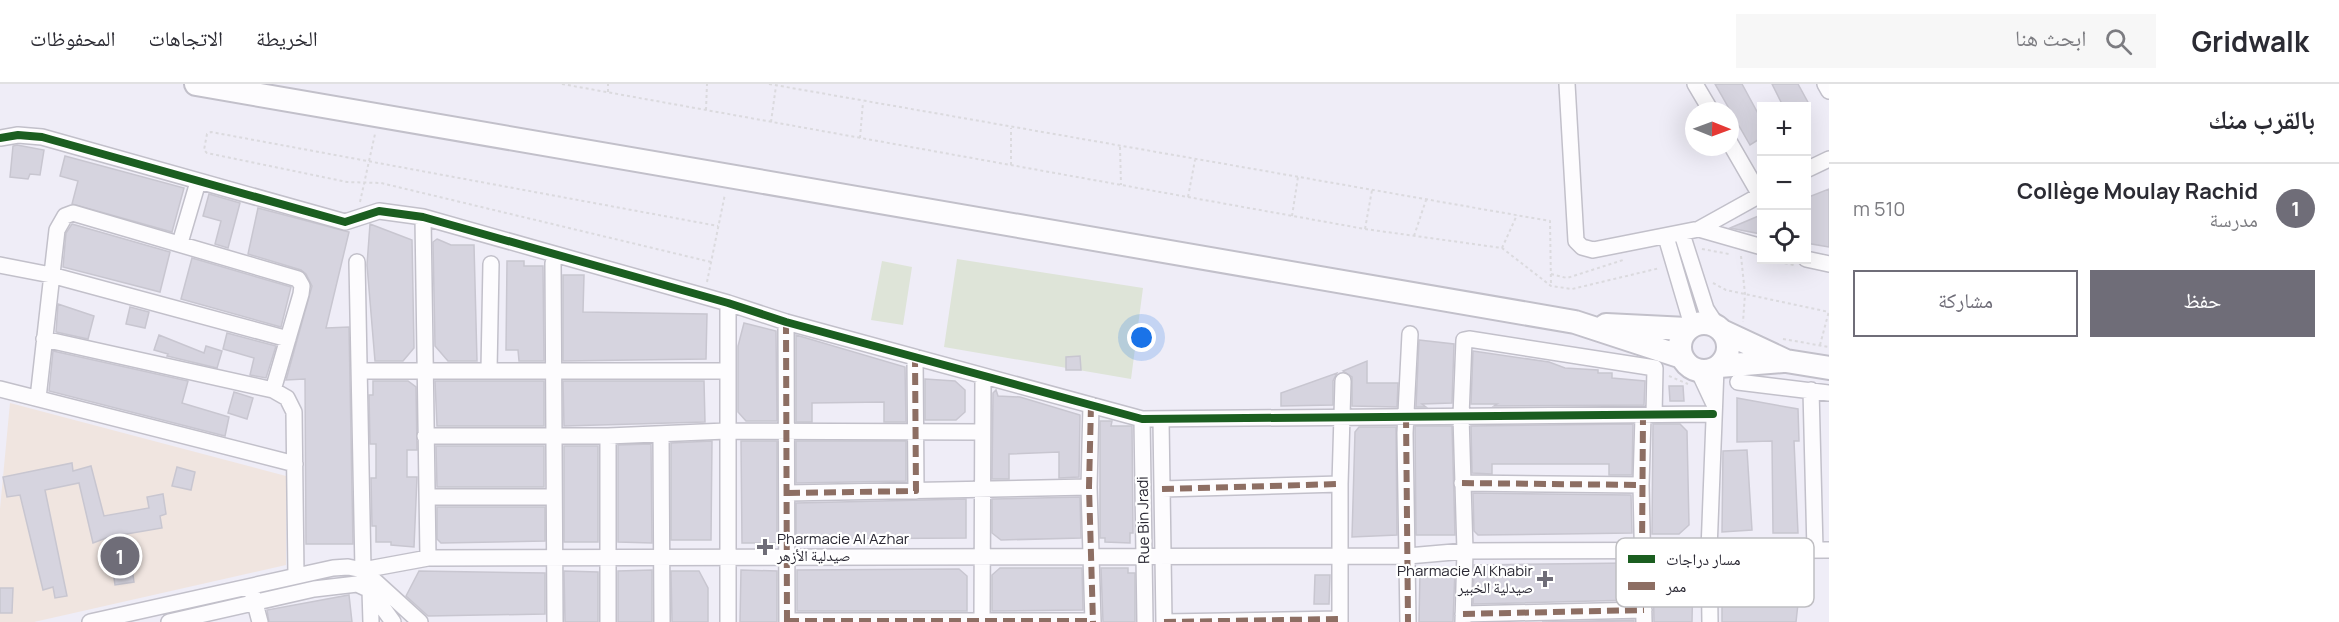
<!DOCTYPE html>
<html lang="ar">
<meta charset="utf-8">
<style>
:root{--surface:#fff;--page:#f7f7f7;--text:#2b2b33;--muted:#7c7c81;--line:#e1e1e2;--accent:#6f6d78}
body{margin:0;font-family:Manrope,"Noto Naskh Arabic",sans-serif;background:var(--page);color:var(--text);direction:rtl}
.controls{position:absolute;right:18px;top:18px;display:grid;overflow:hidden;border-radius:0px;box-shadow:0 6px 24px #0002}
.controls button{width:54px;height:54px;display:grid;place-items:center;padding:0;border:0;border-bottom:2px solid var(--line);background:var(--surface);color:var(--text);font:30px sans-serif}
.compass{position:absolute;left:1685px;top:18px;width:54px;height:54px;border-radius:50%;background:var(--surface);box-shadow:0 6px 24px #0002;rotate:91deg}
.you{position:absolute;left:1142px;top:254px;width:21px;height:21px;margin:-15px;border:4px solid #fff;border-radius:50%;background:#1a73e8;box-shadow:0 0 0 9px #1a73e833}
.badge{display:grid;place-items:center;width:39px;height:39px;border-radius:50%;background:var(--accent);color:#fff;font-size:20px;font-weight:700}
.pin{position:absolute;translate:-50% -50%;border:3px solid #fff;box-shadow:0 2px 6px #0006}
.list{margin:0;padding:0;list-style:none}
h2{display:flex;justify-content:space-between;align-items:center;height:78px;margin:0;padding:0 24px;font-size:26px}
h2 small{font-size:20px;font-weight:400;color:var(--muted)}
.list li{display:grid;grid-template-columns:39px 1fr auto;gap:18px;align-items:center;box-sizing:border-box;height:90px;padding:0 24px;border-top:2px solid var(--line)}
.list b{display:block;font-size:22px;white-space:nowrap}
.list p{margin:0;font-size:20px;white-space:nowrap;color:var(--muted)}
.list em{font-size:20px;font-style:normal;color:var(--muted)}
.actions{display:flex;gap:12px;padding:18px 24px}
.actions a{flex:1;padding:14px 0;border:2px solid var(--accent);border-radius:0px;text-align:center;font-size:21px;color:var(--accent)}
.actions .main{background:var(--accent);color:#fff}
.icon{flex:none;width:33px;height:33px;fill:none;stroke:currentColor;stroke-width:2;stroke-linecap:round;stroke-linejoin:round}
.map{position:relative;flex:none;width:1829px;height:538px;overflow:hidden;direction:ltr}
header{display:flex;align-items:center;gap:36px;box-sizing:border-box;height:84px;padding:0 30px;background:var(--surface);border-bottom:2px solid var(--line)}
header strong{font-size:28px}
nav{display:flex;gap:33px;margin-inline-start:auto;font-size:21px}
.search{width:420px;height:54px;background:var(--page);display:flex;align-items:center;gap:15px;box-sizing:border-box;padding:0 21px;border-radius:0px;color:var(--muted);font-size:22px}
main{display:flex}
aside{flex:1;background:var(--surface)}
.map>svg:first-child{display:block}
.education{fill:#f0e5e0}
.green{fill:#dee4d8}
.building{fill:#d6d4df;stroke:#c8c6d0;stroke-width:1.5}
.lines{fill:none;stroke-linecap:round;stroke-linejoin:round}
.street-casing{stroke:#c2c0ca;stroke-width:18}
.primary-casing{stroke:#c2c0ca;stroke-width:26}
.path{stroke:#dbdade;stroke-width:2;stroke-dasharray:3 3;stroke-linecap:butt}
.street{stroke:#fdfcfe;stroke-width:15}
.primary{stroke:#fdfcfe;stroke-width:22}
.quiet{stroke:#8d6e63;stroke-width:6;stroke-dasharray:12 6;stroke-linecap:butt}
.cycleway-casing{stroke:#fff;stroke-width:11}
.cycleway{stroke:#1b5e20;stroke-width:8}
.poi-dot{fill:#6f6d78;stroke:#fff;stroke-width:2}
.labels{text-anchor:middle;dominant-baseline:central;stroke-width:4.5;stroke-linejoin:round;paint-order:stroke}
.street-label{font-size:15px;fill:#2a2833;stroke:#fff}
.poi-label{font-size:15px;fill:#2a2833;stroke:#fff;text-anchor:start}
.key{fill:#fff;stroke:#bfbec2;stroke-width:1.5}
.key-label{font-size:16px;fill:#2a2833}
</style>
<header>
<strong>Gridwalk</strong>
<div class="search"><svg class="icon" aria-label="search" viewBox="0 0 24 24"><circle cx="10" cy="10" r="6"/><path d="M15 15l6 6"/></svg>ابحث هنا</div>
<nav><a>الخريطة</a><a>الاتجاهات</a><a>المحفوظات</a></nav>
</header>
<main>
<aside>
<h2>بالقرب منك<small></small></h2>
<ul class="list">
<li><span class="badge">1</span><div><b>Collège Moulay Rachid</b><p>مدرسة</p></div><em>510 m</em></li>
</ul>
<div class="actions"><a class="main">حفظ</a><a>مشاركة</a></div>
</aside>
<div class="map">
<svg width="1829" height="538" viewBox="0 0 1829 538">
<rect width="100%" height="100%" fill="#efedf7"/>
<path class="education" d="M10,319l276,73v89l-252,57h-34v-113z"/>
<path class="green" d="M957,175l186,29 -12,91 -187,-32z
M882,177l30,6 -9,58 -32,-5z"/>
<path class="building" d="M1715,0h27l19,35v19l-11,7z
M1772,0h26l12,22h-27z
M17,61l27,5 -4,25 -10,-1 -2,5 -18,-2 3,-31z
M65,72l119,32 -12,44 -100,-28 6,-23 -18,-5z
M1829,105v58l-23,-4v-45z
M209,110l31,9 -12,45 -13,-4 6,-23 -18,-5z
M258,124l91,24 -23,96 23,-1 4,217h-47l-1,-165 -19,1 26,-94 -6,-12 -5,-4 -53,-16z
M1761,131v19l-31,-6z
M72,140l98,28 -10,40 -97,-25 3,-34z
M370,140l42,16 2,108 -11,13h-28l-8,-96z
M437,155l14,6h23l3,116h-29l-13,-15 -2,-104z
M192,174l99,29 -10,40 -100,-28z
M507,177h17v5h19l1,95h-25l-1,-11h-12z
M563,191h21l-1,37 124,2 -1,45 -143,2z
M58,220l36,12 -6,23 -32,-7z
M130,223l19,5 -4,16 -19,-4z
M744,239l32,8 1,90h-31l-8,-9v-66z
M227,249l49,13 -10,32 -16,-3 4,-17 -31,-9z
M159,251l45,18 2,-7 16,5 -5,17 -50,-12 1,-2 -14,-4z
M796,251l109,32 1,55h-22v-20l-72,1v19h-16z
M1419,256l35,4 -2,59 -30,1 4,3h-10z
M53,267l135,30 -6,22 47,14 -4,19 -176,-45z
M1473,267l76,11 16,6 33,2v3h14v5l33,3 -1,24 -150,1 3,-2h-26z
M1080,272l1,14h-15v-13z
M1367,277v22h31l-1,24 -45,-1v-29l-9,-6z
M1337,289l-4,8v24l-52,1v-13z
M925,295l30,2 10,9v22l-9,8h-31z
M373,297h35l8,6 1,63h-10v27h10l-3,70 -23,-2v-3h-15v-16h-4l-1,-48h5v-34h-6l-1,-49h4z
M435,297h109v45h-107z
M563,297h141l1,41 -141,4z
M1669,302h14l1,15h-14z
M996,306l2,6 22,1 60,18 -1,62 -20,1v-26l-50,2v25h-17l1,-86z
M234,308l19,6 -6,21 -19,-6z
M1737,314l61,11 1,32h-5l4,92h-25l-1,-92 -35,1z
M1100,337h12l-1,5h21l1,107h-3v10l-25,-1v-4h-5z
M1633,340l-1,51h-23v-11h-117v10l-20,-1 -1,-47z
M1653,340h27l7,7 2,94 -10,9h-27z
M1415,342h37l3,109h-39z
M1359,343h37l1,108 -45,2 3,-105z
M712,357l-1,99h-40v-97z
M741,357h36v102h-35z
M796,357h110v40l-110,2z
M651,360l1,99 -34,-1v-97z
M436,362h108v41h-107z
M564,362h34v96h-34z
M1747,366l5,80 -30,2 1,-81z
M72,379l1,8 18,-5 13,50 45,-8 -2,-11 16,-3 3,20 -6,2 2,12 -53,9 -16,6 -14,-60 -34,7 22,106 -12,2 -2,-11 -10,3 -23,-95 -13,2 -4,-20z
M177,383l18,5 -4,18 -19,-4z
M1473,409l158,2 1,38 -154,2 -4,-4z
M1080,413l1,41 -80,2 -9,-7v-34z
M966,415v39l-170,1v-36z
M437,423h108v34l-104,2 -4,-4z
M1742,476l12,2 2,38h17v-39h22v24h5l-4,37h-74v-55l6,-5z
M131,477l3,21 -19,3 -3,-21z
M1629,479v21l4,-2 1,18 -161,4 1,-39z
M1663,479l20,1 10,9 -1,49h-38l-1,-52z
M1000,484h82l1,42 -91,1v-36z
M1101,484h27v5h7v49h-32z
M959,485l8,7v35h-170v-41z
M1455,485l-2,53h-34l1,-51z
M652,486v52h-34v-51z
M741,486l36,1v51h-37z
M419,487l126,2v41l-117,2 -22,-20z
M564,487l34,1v50h-33z
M671,487h28l9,17v34h-36z
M1315,491h15l-1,29h-15z
M0,504h13l-1,25h-12z
M349,511l3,27h-83l-2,-12z
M1634,536v2h-92z"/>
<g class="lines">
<g class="street-casing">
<path id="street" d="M1567,0l9,157 6,6 11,3 106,-21 63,-35
M1695,0l16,27
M1825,0l4,7
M0,54l18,-3 24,2 303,85 34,-11 44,6 305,86 58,19 356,97 571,-5
M1730,59l30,52
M1806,86l23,-11
M423,133l5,341
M1699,145l63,18
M1682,150l24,75 11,17
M1666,153l26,88
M180,159l18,-61
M1806,175l23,5
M357,178l6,308 7,20 1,32
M553,179l2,359
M0,181l51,10 237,64
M728,219v319
M786,238l1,300
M44,255l229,51 14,8 7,14 2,164
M915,273l1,134
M489,286l2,-106
M1698,286l15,32
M361,287h367
M1738,298l91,11
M0,305l295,75
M1811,306l4,160
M38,314l19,-168 8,-14 8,-3 225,66 4,7 -1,8 -28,96
M1091,321l-2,82 4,135
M1643,332l-2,69 3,137
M1142,335l3,203
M1161,336l3,202
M661,351l1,187
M425,352h183l118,-5 256,1
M1462,399l179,2
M1162,405l178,-5
M788,409l301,-6
M427,413h127
M365,488l55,50
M253,512l7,26
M1463,530l181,-4
M787,537h306
M90,538l243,-54 15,-1 15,3 65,-12 980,-2 57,-5 364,-1
M169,538l145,-33 43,-5 13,6 23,32
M608,538v-186
M982,538l1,-246
M1164,538l176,-3
M1340,538v-138l3,-103
M1408,538l-3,-189 5,-99
M1463,538l2,-71 -4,-135 3,-76 5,-1 186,29 -1,47
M1710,538l-1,-72 7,-182"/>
</g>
<g class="primary-casing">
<path id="primary" d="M196,0l1379,238 107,35
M1680 263a24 24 0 1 1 48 0a24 24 0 1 1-48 0Z
M1606,241l81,4
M1724,248l62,29 43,7
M1719,282l64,-5"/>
</g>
<path class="path" d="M562,0l803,145 137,19 49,38 21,3 88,-21
M769,0l781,137 1,65
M608,8v-8
M706,26l1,-26
M771,38l5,-36
M860,54l3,-36
M1120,63l1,38
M1011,81v-37
M1188,113l7,-37
M360,118l15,-68
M1292,132l6,-39
M1365,145l7,-39
M1414,152l12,-36
M1502,164l15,-33
M1702,165l27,5
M1741,172l4,38 -2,28
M1767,176l27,5
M711,178l-330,-79 -34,-1 -140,-29 -3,-3 3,-16 4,-2 507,94
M1551,190l16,4 56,-18
M707,198l18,-88
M1713,199l13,7 103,22
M1783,255l46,8
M1820,261l9,-34
M1669,292l19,8"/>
<use href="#street" class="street"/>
<use href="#primary" class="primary"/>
<path class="quiet" d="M786,238l1,300
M1091,321l-2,82 4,135
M1406,332l2,206
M1462,399l179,2
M1162,405l178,-5
M788,409l128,-2 -1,-134
M1642,467l1,-135
M1463,530l181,-4
M787,537h306
M1164,538l176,-3"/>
<g class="cycleway-casing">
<path id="cycleway" d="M0,54l18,-3 24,2 303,85 34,-11 44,6 305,86 58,19 356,97 571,-5"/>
</g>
<use href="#cycleway" class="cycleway"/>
</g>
<g class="poi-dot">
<path d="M762 454h6v6h6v6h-6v6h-6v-6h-6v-6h6z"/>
<path d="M1542 486h6v6h6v6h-6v6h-6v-6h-6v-6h6z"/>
</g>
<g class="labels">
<g class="street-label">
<text transform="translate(1143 436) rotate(-91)">Rue Bin Jradi</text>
</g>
<g class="poi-label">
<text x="777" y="454">Pharmacie Al Azhar<tspan x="777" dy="17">صيدلية الأزهر</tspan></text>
<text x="1533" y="486" text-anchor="end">Pharmacie Al Khabir<tspan x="1533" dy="17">صيدلية الخبير</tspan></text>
</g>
</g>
<rect x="1616" y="454" width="198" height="69" rx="9" class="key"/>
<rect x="1628" y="471" width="27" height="8" fill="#1b5e20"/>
<rect x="1628" y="498" width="27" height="8" fill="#8d6e63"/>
<g class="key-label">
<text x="1666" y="481">مسار دراجات</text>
<text x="1666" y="508">ممر</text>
</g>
</svg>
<div class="controls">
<button>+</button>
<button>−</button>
<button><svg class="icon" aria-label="locate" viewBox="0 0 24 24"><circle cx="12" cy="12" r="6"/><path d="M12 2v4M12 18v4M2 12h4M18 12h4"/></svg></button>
</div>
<svg class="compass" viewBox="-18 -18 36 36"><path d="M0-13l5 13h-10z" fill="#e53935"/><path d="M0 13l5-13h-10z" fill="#7c7c81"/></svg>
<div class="you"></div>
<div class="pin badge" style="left:120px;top:472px">1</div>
</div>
</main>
